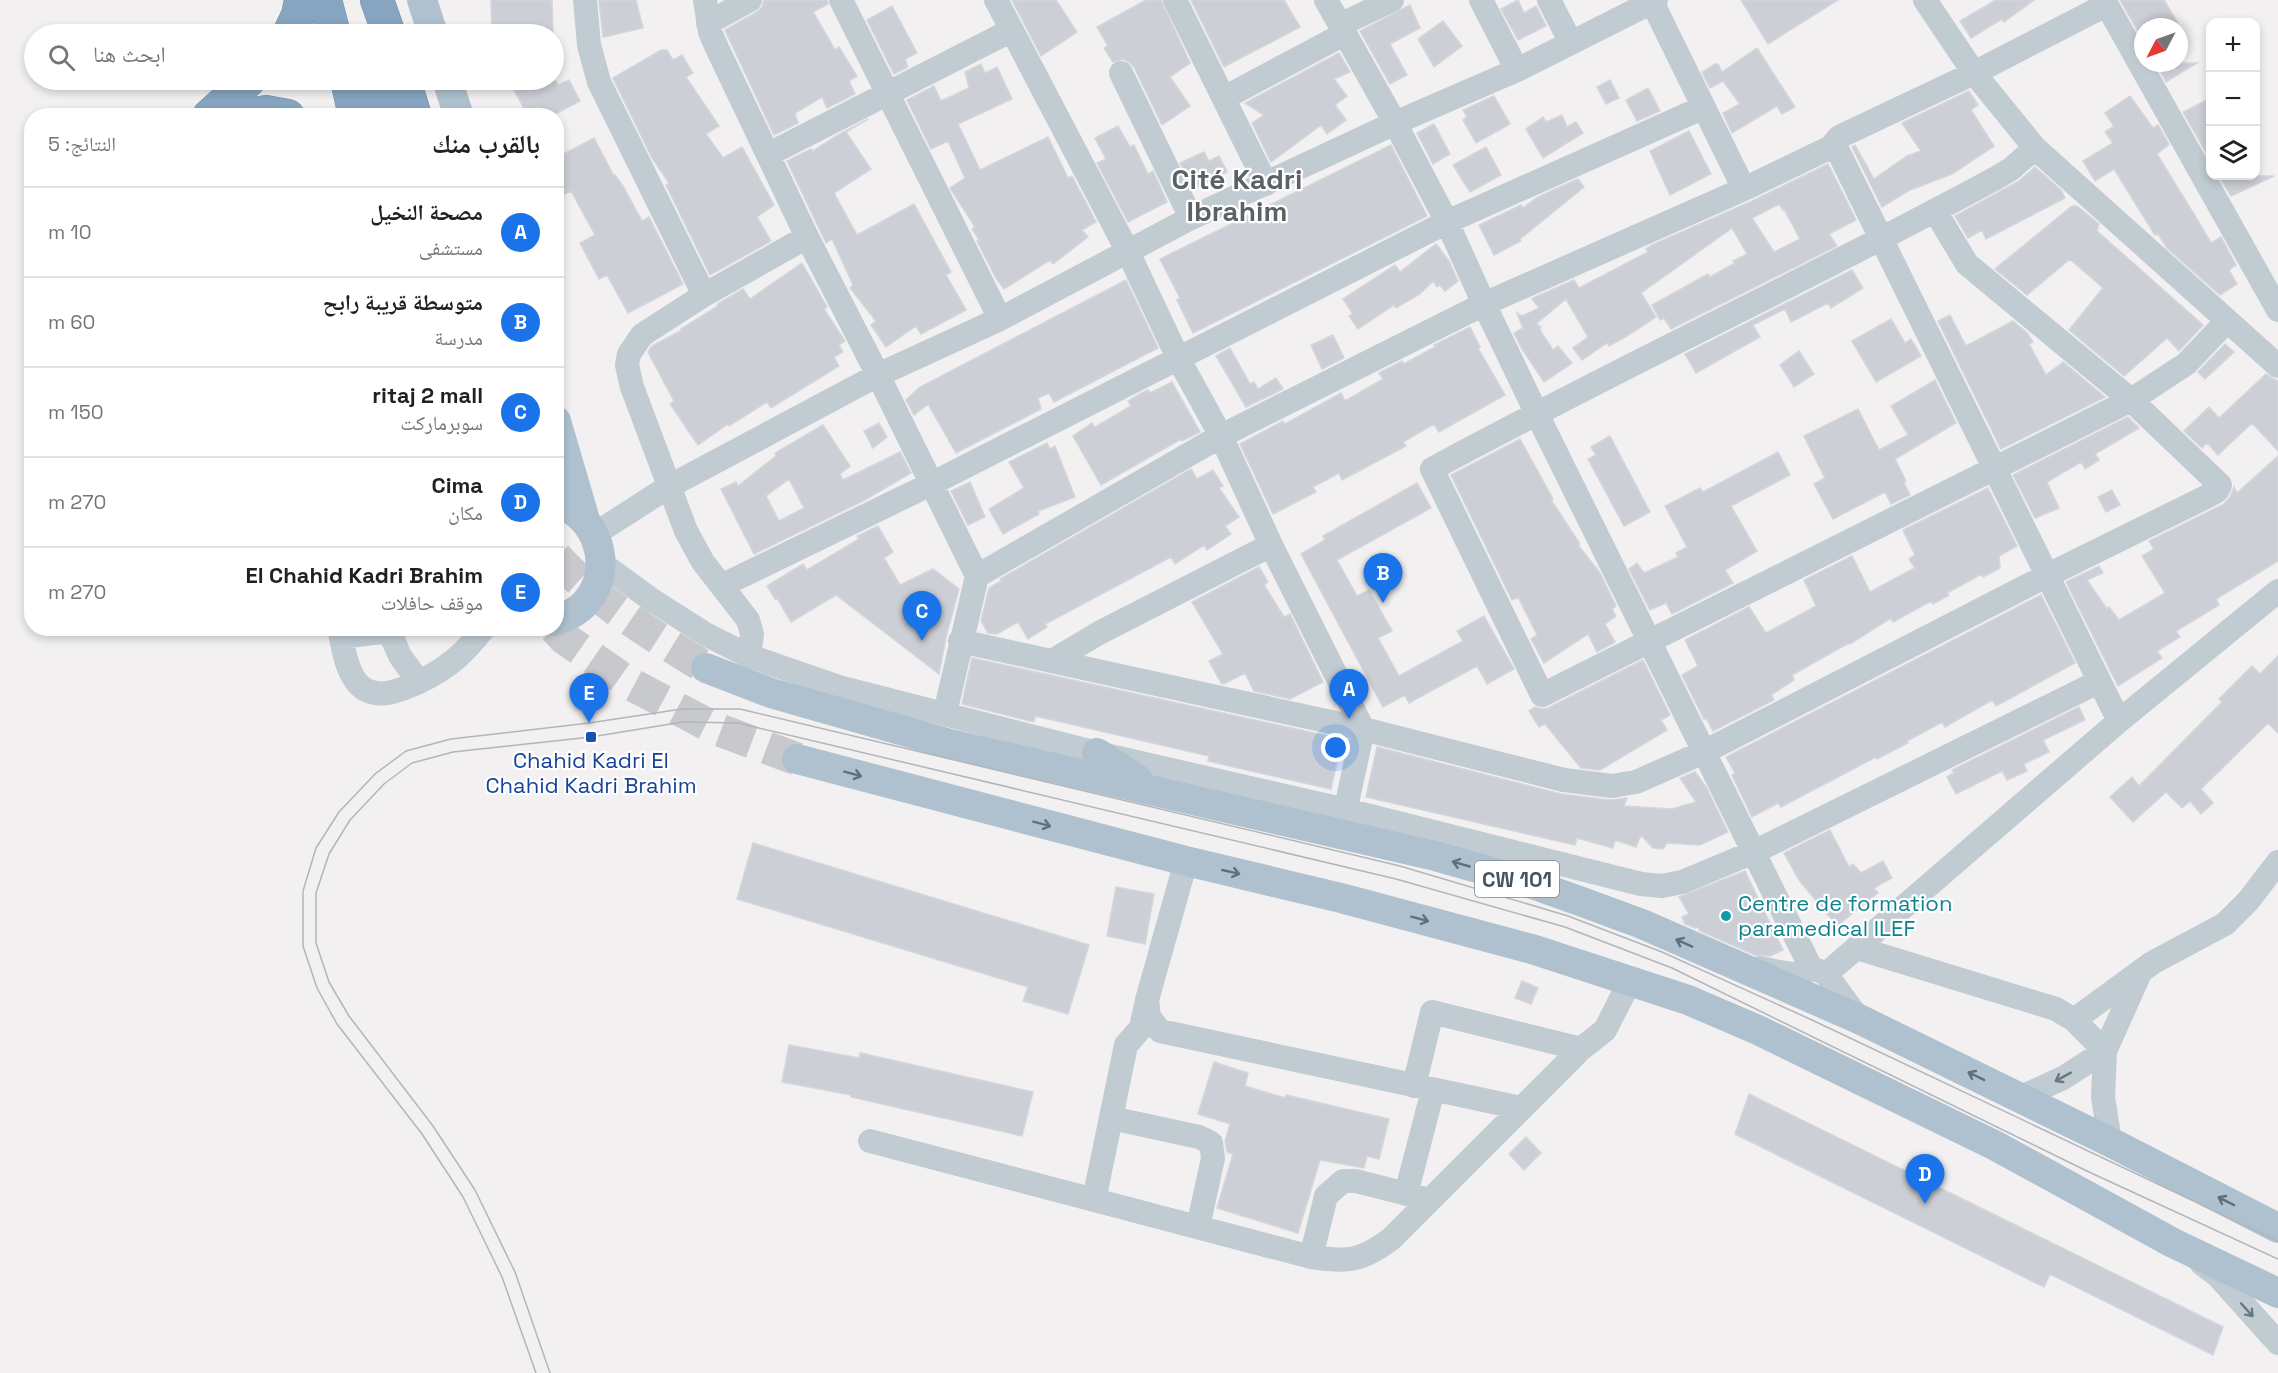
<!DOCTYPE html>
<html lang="ar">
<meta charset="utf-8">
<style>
:root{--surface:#fff;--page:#f2f2f2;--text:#202124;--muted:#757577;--line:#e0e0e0;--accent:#1a73e8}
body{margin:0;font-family:"Space Grotesk","Noto Naskh Arabic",sans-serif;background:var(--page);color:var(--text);direction:rtl}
.controls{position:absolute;right:18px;top:18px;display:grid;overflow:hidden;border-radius:12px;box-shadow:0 3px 9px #0003}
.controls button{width:54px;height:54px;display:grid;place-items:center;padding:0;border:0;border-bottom:2px solid var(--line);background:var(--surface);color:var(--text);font:30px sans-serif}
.compass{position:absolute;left:2134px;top:18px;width:54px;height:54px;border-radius:50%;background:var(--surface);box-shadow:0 3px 9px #0003;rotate:229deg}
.you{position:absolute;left:1336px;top:748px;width:21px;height:21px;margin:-15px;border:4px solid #fff;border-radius:50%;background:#1a73e8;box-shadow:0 0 0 9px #1a73e833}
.badge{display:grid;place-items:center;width:39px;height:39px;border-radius:50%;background:var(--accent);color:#fff;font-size:20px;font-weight:700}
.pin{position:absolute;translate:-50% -50px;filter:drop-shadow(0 2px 3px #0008)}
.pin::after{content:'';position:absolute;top:32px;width:21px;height:18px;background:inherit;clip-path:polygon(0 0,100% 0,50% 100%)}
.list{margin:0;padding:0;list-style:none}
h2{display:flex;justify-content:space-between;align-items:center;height:78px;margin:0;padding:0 24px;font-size:26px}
h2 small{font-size:20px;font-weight:400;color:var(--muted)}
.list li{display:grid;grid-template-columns:39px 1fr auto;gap:18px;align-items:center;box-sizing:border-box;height:90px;padding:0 24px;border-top:2px solid var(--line)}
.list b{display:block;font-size:22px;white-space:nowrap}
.list p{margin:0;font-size:20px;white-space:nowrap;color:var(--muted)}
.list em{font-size:20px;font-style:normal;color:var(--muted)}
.icon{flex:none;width:33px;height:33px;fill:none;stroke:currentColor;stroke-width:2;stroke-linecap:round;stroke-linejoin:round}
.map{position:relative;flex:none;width:2278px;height:1373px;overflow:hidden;direction:ltr}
.search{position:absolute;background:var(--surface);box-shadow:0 3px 9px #0003;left:24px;top:24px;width:540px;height:66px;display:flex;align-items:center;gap:15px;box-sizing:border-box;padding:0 21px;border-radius:33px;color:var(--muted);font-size:22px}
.panel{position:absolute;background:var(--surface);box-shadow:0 3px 9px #0003;left:24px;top:108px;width:540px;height:528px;border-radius:24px;direction:rtl}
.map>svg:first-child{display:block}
.building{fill:#cccfd5;stroke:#d4d6dc;stroke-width:1.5;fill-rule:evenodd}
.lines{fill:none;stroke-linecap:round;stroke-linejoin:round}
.highway-tunnel{stroke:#c7c9cc;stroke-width:33;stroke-dasharray:33 16;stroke-linecap:butt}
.highway-casing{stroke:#7290ac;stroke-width:34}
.minor{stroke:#c0cbd2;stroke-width:24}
.major{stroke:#afc1cf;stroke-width:30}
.highway{stroke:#87a5c0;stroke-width:33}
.tram{stroke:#b2b6ba;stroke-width:1.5}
.oneway{stroke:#616f7a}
.oneway2{stroke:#6b7881}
.transit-dot{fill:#1a4fb4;stroke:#fff;stroke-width:2}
.culture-dot{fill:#0f9aa8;stroke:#fff;stroke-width:2}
.labels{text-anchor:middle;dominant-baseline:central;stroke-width:4.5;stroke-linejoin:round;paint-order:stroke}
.shield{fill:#fff;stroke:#7e878e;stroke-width:1.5}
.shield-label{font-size:21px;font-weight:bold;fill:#47545e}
.transit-label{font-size:22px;fill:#164399;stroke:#fff}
.culture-label{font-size:22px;fill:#0d838f;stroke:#fff;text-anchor:start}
.district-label{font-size:28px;font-weight:bold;fill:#5c6165;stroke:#fff}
</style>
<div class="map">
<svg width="2278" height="1373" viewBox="0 0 2278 1373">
<rect width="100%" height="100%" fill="#f2f0f0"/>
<path class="building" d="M491,0h61l1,34h-61z
M599,0h37l7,28 -40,9z
M764,0h63l1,4 -15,8 22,38 4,-3 18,29 -8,5 6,13 -28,14 -5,-11 -27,16 3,10 -24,12 -49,-105 32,-18 5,-5z
M1012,0h44l21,32 -36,24z
M1146,0h15l29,63 -20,14 20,29 -28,19 -28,-58 -5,-5 -6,-3 -10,3 -9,-14 4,-2 -11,-19z
M1191,0h93l16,27 -76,40z
M1518,0l6,13 12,-7 10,20 -28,14 -17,-31z
M1741,0h97l-70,44z
M1996,0h38l-30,22 -2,-3 -31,19 -11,-17z
M2120,0h44l16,27h-37v13z
M1410,5l10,23 -30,16 17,31 -17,9 -30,-53z
M892,6l25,47 -12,6 3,8 -14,7 -27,-54z
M1443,21l19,25 -28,21 -16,-28z
M1757,48l38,59 -13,7 -5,-8 -45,27 -9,-20 17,-9 -17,-23 -13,7 -8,-16 13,-8h3l4,8z
M661,50h6l6,10 9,-5 11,18 -7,4 33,49 -13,8 17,24 19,-11 32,58 -17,12 14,24 -61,34 -44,-90 3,-2 -17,-25 -39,-80z
M1339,53l11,19 -16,7 13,17 -12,9 11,15 -19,14 -6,-9 -50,37 -19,-39 12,-8 -19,-12z
M2156,63h41l-31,19z
M981,64l4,9 12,-6 15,32 -54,25 22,46 68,-33 20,41 4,-2 24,46 -14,8 6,7 -35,27 -3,-4 -46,29 -8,-11 -19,-37 2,-1 -7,-11 3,-2 -25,-39 15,-10 -17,-37 -17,8 -24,-49 27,-14 7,15 28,-13 -4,-16z
M524,80h31l3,5 11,-5 11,21 -28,15h-24l-16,-30z
M1610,80l9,18 -13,6 -9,-17z
M1648,88l12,23 -23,10 -11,-21z
M1969,91l9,14 -7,5 23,36 -42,28 -42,16 -28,17 -30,-60 3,-2 19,34 33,-23 14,-5 -19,-28z
M1494,96l16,28 -34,19 -13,-23 4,-3 -4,-7z
M2130,96l23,32 5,-3 11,19 -12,10 43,70 11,19 10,-6 15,28 -7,5 8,14 -17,11 -53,-47 -9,-14 -3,1 -41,-66 -19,12 -12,-20 30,-18 -8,-11 9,-6 -9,-13z
M2211,98v63l-28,-49z
M1562,115l5,12 9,-5 7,11 -40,25 -17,-29 17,-12 3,5z
M868,119l-22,13 25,37 -37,24 23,42 57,-31 37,68 -5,3 20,35 -45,24 -5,-8 -30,21 -15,-22 5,-4 -26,-33 3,-3 -21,-46 -6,4 -39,-82 24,-12 2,2 23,-15z
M1434,124l16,30 -17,10 -16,-31z
M1118,126l12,21 4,-2 14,29 5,-3 14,31 -39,20 -31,-59 9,-4 -11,-21z
M1689,131l22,43 -41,21 -20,-44z
M594,138l20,38 1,-1 8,11 19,35 7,-4 34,67 -55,29 -21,-38 -8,4 -19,-36 15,-8 -24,-44 -15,7v-40z
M1391,145l36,71 -234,117 -16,-33 3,-2 -20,-39z
M1486,147l15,28 -31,17 -17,-27z
M1204,152l5,9 10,-5 8,16 -34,17 -13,-26z
M1828,164l28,56 -27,14 8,12 -166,83 -7,-11 -4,2 -8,-15 56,-31 2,3 25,-14 -2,-2 14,-7 -15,-26 -91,65 15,24 -29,19 -18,10 -2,-3 -25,17 -9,-12 15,-11 -22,-38 -30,25 5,3 -1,3 13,20 5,-4 14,17 -28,19 -22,-33 -8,-16 9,-5 -6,-15 5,3 17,-8 -7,-9 1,-1 41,-18 5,8 69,-36 -2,-3 6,-4 98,-43zM1779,204l4,6 1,-1 16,30 -26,13 -22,-34z
M2035,167l26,23 4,8 -79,41 -4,-9 -14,8 -13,-22 64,-35z
M2219,176h55l-43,20z
M1578,179l6,8 -64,52 1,2 -27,14 -15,-30 42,-20 2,3 15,-11z
M2072,206h5l22,18 -2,7 106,94 -24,26 -12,-13 -43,38 -55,-46 34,-42 -31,-27 -3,-1 -42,35 -32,-26z
M1436,244l13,17 9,20 -13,10 -5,-6 -3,2 -4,-6 -13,13 -24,14 -2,-3 -36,24 -9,-13 4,-2 -10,-15 52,-34 5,7z
M802,263l25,44 -3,2 21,32 -6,4 4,7 -9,5 5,9 -68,42 -4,-6 -38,24 -1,-2 -30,21 -28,-41 4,-3 -26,-49 4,-6 30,-16 -1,-1 37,-23 -1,-2 26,-15 7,10z
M1852,270l11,18 -32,20 -3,-5 -37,19 -6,-13 -32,16 7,12 -64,36 -11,-19z
M1126,280l32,68 -104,54 -5,-9 -11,5 3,11 -85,44 -28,-49 -14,11 -8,-15 14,-13z
M1950,315l16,31 47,-25 14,12 6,9 -4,2 17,31 17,-13 42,35 -104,52 -63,-128z
M1891,319l14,24 6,-4 10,17 -45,26 -24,-41z
M1470,327l10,20 -2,1 27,47 -66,37 -5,-8 -31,18 3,4 -64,34 -3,-7 -26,14 3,5 -43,22 -33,-70 43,-23 2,3 56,-31 4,8 38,-22 -4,-6 23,-12 2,3 31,-17 -1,-2z
M1333,335l11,23 -22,11 -11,-24z
M2225,344l9,8 -29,27 -7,-7z
M1230,348l20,36 4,-2 4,7 18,-11 7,11 -37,18 -30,-51z
M1799,351l15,23 -20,13 -14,-22z
M2266,374l12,7v70l-26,-28 -34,32 -11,-12 -5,5 -18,-17 25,-24 10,11z
M1935,380l21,43 -61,36 11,22 -2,2 6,12 -19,9 -6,-12 -52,27 -19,-35 11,-6 -21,-42 54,-27 21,41 29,-15 -17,-29z
M1172,382l28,50 -18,9 -1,-2 -80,46 -28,-49 19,-13 3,4 36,-21 -3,-5 12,-7 8,-4 2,3z
M2128,417l11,11 -44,26 4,6 -14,9 -4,-7 -34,20 12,26 -24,10 -22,-43z
M879,423l8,14 -14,11 -9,-17z
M823,425l27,41 -10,8 3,6 57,-28 11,21 -48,28 -109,53 -33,-65 15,-7 2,4 38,-30 -1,-3zM789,479l15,29 -25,13 -13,-25z
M1610,436l40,76 -26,14 -36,-67 8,-4 -5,-8z
M1520,439l33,60 -2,1 29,44 -2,1 22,28 16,33 -4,3 4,7 -11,8 10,18 -18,10 -9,-18 -44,29 -13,-24 6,-4 -19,-38 -6,3 -61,-125z
M1047,443l3,6 5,-3 20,51 -37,14 1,3 -36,20 -14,-25 35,-21 -15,-26z
M1778,452l12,23 -59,31 26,45 -32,19 8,13 -61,31 -6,-11 -16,7 -21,-41 8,-6 7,10 34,-16 -2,-4 11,-6 -22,-41 35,-18 3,4z
M2278,456v105l-62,38 3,6 -43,26 4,6 -23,14 5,7 -44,28 -52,-104 33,-16 4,7 -16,7 20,29 2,-2 10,13 46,-27 -23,-37 12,-7 -5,-8 75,-37 6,-7 4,-10 3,6z
M1191,469l6,10 16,-9 10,16 -4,2 20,29 -14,9 6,8 -24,16 -3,-5 -29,19 -4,-7 -126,67 2,3 -19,12 -10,-17 -21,12 -9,-1 -7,-12 8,-33 12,-7 -1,-2z
M970,482l15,35 -17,8 -17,-34z
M1417,483l14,25 -94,52 20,36 12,-6 23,41 -14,7 21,38 64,-35 -6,-10 27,-15 30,53 -27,15 -10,-18 -68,37 -4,-8 -22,12 -82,-153 24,-14 -2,-4z
M1988,488l29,58 -18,10 1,12 -17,9 -1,-3 -35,19 2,2 -16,9 -2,-3 -38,21 -2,-4 -41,26 -1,-1 -34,19 -23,13 2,5 -23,15 3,5 -61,31 -7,-13 -2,1 -22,-44 16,-9 -13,-26 64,-33 17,26 50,-27 -12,-26 48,-24 18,36 45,-24 -6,-9 6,-4 -12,-25z
M2112,490l8,15 -14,7 -8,-15z
M878,526l15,26 -9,6 16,27 33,-16 26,20 -13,48 -7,37 -103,-79 -45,27 -14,-24 -2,1 -8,-13 36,-22 4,6 52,-31 -2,-3z
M1259,567l9,15 -4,3 20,32 6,-3 33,68 -33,17 -36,-8 -9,-18 -21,11 -3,-1 -12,-22 14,-7 -31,-52z
M2041,595l34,68 -79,43 -4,-6 -47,27 -3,-5 -35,19 1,2 -31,16 -1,-2 -95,50 -3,-4 -26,14 -20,-42 3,-2 -9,-16z
M2278,656v77l-10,-10 -67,66 12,14 -12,11 -11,-13 -8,7 -16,-16 -33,30 -23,-25 22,-20 7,9 83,-84 -3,-3 33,-33 8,8z
M972,658l370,81 -11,50 -89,-20 -34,-8 1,-5 -174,-40 -1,6 -72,-18z
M1643,660l27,55 -9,5 6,10 -67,40 -19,-2 -36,-44 -6,3 -10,-16 6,-4 7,2 6,-1z
M2079,707l6,13 -42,20 6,12 -25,12 3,7 -20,9 -5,-9 -46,23 -9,-17 7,-4 -2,-3z
M1377,747l184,47 49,6 17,-2 -3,8 48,3 24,-7 -16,-24 15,-6 11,15 22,45 -28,13 -33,-2 -4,6 -10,-1 -12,-13 -5,12 -21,-7 -2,8 -36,-10 -2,7 -209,-48z
M1830,830l19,37 4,-3 8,9 22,-12 9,17 -18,10 4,5 -41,33 -38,-46 -15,-27z
M753,843l336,102 -21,69 -45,-13 5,-14 -291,-88z
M1745,871l38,79 -13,6 -15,-1 -55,-24 -2,-4 -3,1 -10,-4 -3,-7 7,-3 -10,-17z
M1116,887l38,7 -9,50 -38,-8z
M1522,981l16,7 -7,16 -16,-6z
M789,1045l70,13 1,-5 173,39 -11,44 -171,-39v-2l-69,-13z
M1214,1062l34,11 -3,13 40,12 1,-3 103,24 -10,40 -12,-3 -3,12 -44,-8 -22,73 -81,-25 16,-54 -6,-2 -2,-11 5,-17 -32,-10z
M1749,1094l474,233 -10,28 -163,-81 -6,13 -309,-153z
M1526,1137l15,16 -17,17 -15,-16z"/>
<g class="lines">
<path class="highway-tunnel" d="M556,557c42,46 98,79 150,111
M555,628l9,10 63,44 87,46 83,31"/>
<g class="highway-casing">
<path id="highway" d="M325,0l9,34
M377,0l12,34
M289,34l9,-19 3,-15
M347,80l8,36
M379,80l10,36
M404,80l11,36
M209,116l40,-36
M240,116l26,-4 22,4"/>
</g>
<path class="minor" d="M585,0l4,45 10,37 105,213
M705,0l5,32 7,16 90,189 71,138 99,201 -32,137
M841,0l159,319
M996,0l132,252 50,106 43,78 50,109 92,184 -21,97
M1175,0l91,184
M1326,0l69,123 52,99 37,82 52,108 275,556
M1481,0l36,70
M1549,0l22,43
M1925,0l49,73 61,75 243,218
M2104,0l174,310
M1652,2l92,187
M708,23l42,-23
M1340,25l52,-25
M1121,73l70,145
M1224,98l120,-64
M1834,143l285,578
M2035,148l-24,21 -15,9c-186,101 -378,190 -564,291l110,226 589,-295 55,-36 41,-43
M769,154l243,-124
M595,534l73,-47 210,-112 122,-56 191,-101 204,-95 122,-53 139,-70
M601,563l51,37 55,35 42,21 93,32 255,65 249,57 295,74 21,2 20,-4 72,-30 344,-170
M977,576l244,-140 263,-132 260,-115 87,-42 8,-10 135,-64 132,-68
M723,585l208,-101 516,-262 255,-114
M339,628c6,28 10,70 48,65 11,-1 22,-7 32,-11l-19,-26 -12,-28
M341,637l48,-6
M960,641l403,88 201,51 48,6 24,-4 68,-30 342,-176 160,-79 11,-6 3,-6 -89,-85 -164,-136 -32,-53
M749,656l3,-22 -4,-14 -45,-58 -17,-31 -54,-144 -5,-22 2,-11 13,-19 62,-40 103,-58
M1052,661l47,-28 172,-88
M419,682c29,-14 45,-28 65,-54
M1186,861l-39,139 2,17 11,14 361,77
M1857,948l199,61 18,11 31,31
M1760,968c11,2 24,6 34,6 17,-1 13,-10 32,0l33,45
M1826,974l293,-253 159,-130
M2074,1020l78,-57 73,-39 23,-23 30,-39
M1581,1049l24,-19 25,-49
M2019,1098l44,-20 42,-27
M1111,1118l88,19 12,6 2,15 -15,69
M870,1141l441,116c37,5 49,5 80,-18l190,-190 -149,-37 -18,74
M2110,1142l-7,-45 2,-46 35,-78
M1406,1194l27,-104
M1094,1200l32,-155 15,-17 6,-28
M1311,1257l15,-61 17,-15h13l74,19
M2202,1264l16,12 60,67"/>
<path class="major" d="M422,0l11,34
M447,80l12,36
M556,421l29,99
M556,503c41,11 59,65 31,98 -8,10 -19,15 -31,20
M706,668l65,25 175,50 489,113 89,25 61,22 57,21 219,96 249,122 168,86
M1097,753l41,27
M797,759l389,102 155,37 194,52 153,50 70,30 238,116 177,97 105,50"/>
<use href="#highway" class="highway"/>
<path class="tram" d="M536,1373l-34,-96 -39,-80 -41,-63 -85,-110 -20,-36 -14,-42v-55l13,-43 23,-36 36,-38 31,-23 45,-12 138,-16 93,-14h58l660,157 168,50 94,36 150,68 466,221
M550,1373l-35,-101 -40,-82 -42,-64 -84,-110 -20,-34 -13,-39v-50l13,-39 21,-34 34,-36 28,-21 41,-11 138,-15 92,-15 55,1 658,156 169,48 107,41 417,204 189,87"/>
</g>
<defs><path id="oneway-shaft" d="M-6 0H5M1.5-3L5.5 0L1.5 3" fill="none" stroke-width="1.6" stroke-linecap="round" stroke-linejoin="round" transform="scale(1.5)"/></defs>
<g class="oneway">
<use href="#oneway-shaft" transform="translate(853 774) rotate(15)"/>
<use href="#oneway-shaft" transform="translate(1042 824) rotate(15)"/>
<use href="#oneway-shaft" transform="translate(1461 864) rotate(-164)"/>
<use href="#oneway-shaft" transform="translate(1231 872) rotate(13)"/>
<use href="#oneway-shaft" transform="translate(1420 919) rotate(15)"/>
<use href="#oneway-shaft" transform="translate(1684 943) rotate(-156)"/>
<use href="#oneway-shaft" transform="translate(1976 1076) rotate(-154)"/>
<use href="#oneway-shaft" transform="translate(2226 1201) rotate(-153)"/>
</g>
<g class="oneway2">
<use href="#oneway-shaft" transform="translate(2063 1077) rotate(151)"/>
<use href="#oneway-shaft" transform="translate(2247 1310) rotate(48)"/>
</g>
<rect class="transit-dot" x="585" y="731" width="12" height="12" rx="3"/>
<circle class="culture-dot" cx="1726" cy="916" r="6"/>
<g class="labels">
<rect class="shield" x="1475" y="861" width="84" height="36" rx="4.5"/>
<g class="shield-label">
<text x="1517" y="879">CW 101</text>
</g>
<g class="transit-label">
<text x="591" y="760">Chahid Kadri El<tspan x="591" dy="25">Chahid Kadri Brahim</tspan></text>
</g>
<g class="culture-label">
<text x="1738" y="903">Centre de formation<tspan x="1738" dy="25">paramedical ILEF</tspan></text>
</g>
<g class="district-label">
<text x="1237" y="179">Cité Kadri<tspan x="1237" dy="32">Ibrahim</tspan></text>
</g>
</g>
</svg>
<div class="controls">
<button>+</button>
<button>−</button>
<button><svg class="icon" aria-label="layers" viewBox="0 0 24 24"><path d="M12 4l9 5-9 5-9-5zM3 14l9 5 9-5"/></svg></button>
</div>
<svg class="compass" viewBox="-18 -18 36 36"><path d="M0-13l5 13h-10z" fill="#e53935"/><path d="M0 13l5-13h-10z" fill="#757577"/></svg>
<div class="you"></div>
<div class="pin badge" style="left:1349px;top:719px">A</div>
<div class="pin badge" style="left:1383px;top:603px">B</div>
<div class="pin badge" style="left:922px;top:641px">C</div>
<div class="pin badge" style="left:1925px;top:1204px">D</div>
<div class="pin badge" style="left:589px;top:723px">E</div>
<div class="search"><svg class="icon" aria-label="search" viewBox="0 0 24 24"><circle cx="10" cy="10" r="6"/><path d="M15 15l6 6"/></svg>ابحث هنا</div>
<section class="panel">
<h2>بالقرب منك<small>النتائج: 5</small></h2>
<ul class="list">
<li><span class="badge">A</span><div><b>مصحة النخيل</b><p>مستشفى</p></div><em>10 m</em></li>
<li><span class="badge">B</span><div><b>متوسطة قريبة رابح</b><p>مدرسة</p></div><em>60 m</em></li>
<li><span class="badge">C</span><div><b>ritaj 2 mall</b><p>سوبرماركت</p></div><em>150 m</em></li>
<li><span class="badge">D</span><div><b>Cima</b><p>مكان</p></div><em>270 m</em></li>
<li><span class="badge">E</span><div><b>El Chahid Kadri Brahim</b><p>موقف حافلات</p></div><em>270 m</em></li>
</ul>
</section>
</div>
